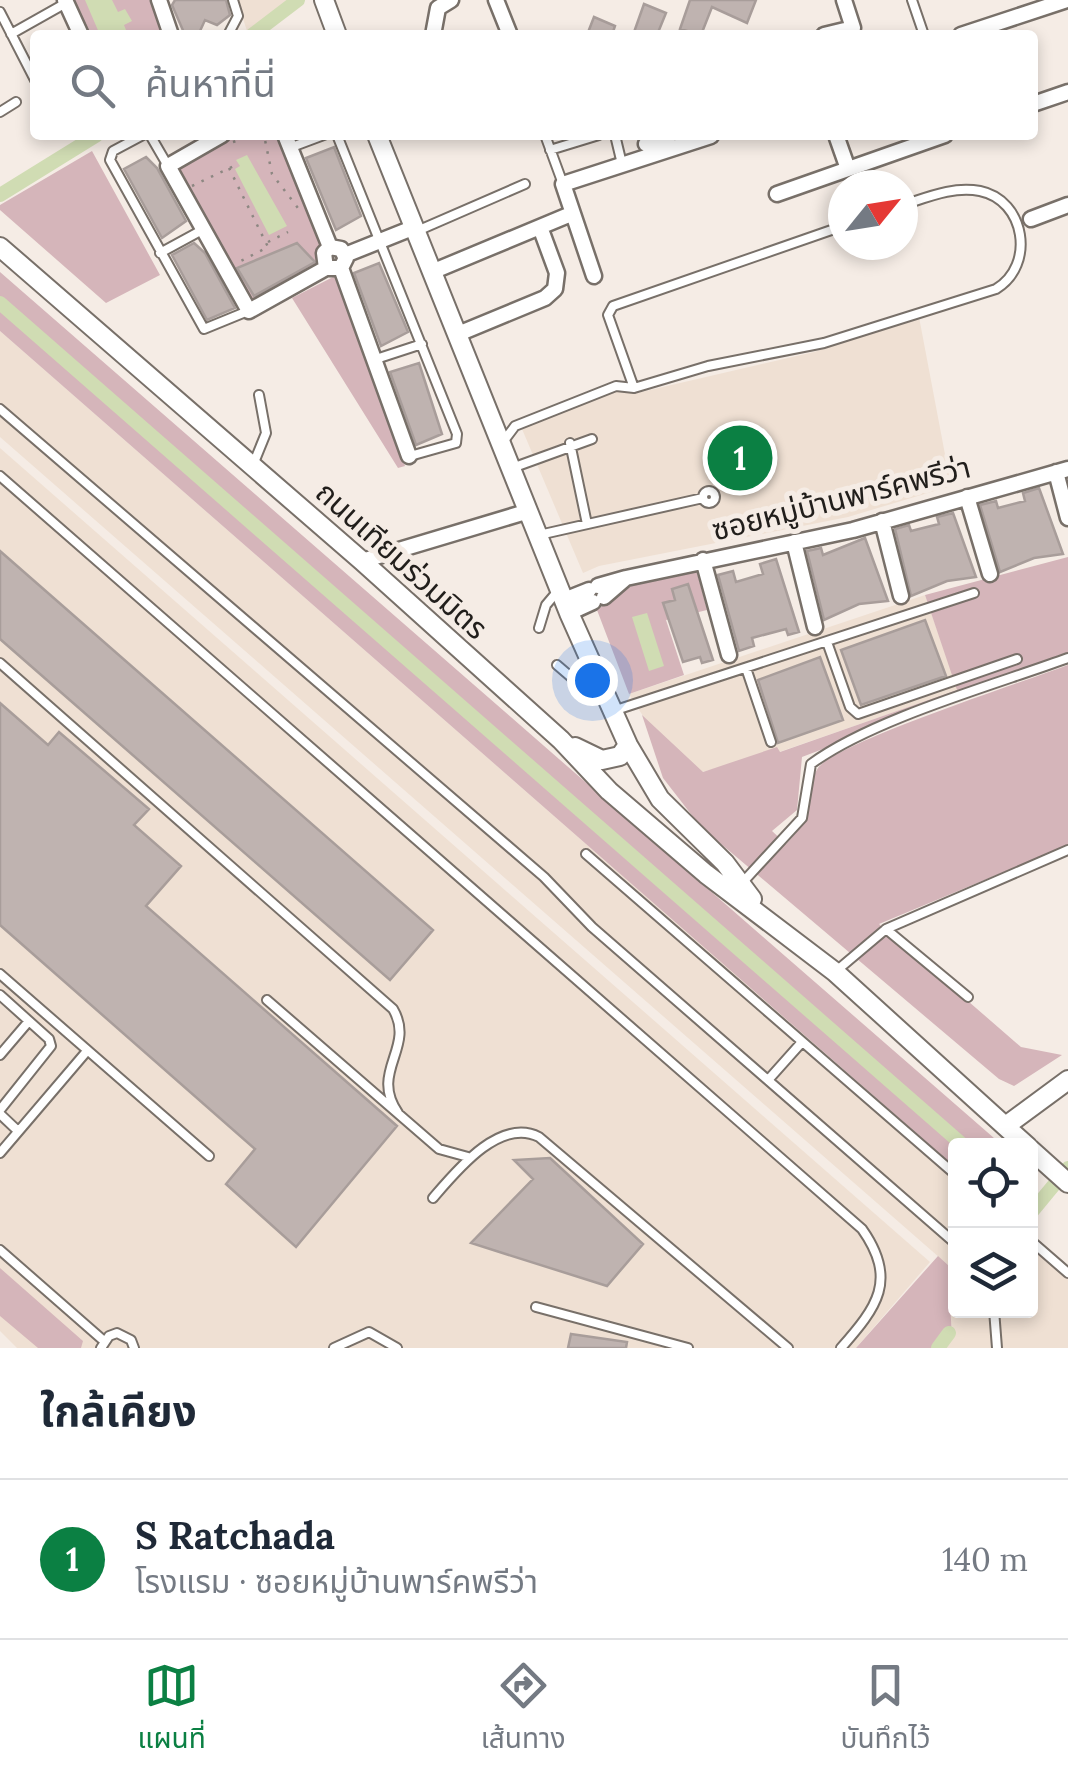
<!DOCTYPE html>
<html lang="th">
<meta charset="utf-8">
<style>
:root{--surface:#fff;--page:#f6f6f7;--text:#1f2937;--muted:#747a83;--line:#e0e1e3;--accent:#0b8043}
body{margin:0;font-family:Lora,"Noto Sans Thai",serif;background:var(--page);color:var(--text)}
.controls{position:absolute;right:30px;bottom:30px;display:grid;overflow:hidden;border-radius:10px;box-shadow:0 5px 15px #0003}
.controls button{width:90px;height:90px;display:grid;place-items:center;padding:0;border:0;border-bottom:2px solid var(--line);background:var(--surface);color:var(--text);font:50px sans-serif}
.compass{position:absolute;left:828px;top:170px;width:90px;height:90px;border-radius:50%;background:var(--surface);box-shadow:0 5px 15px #0003;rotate:60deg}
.you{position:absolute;left:592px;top:680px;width:35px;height:35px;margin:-25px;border:8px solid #fff;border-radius:50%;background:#1a73e8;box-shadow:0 0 0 15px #1a73e833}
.badge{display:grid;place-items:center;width:65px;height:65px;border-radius:50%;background:var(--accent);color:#fff;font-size:32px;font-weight:700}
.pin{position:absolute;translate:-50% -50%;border:5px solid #fff;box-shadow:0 2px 10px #0006}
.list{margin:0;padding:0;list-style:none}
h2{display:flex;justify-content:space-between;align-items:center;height:130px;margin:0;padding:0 40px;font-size:42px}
h2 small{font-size:32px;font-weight:400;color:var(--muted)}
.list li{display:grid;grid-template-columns:65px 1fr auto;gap:30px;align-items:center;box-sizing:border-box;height:160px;padding:0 40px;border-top:2px solid var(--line)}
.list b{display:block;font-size:38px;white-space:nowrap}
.list p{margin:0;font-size:32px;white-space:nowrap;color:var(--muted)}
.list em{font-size:32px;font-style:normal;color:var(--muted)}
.icon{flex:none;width:55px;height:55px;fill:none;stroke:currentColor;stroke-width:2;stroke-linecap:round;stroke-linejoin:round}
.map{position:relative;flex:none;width:1068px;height:1348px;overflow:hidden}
.search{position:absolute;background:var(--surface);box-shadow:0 5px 15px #0003;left:30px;right:30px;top:30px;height:110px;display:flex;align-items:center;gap:25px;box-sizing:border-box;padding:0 35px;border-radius:10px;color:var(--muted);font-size:38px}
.sheet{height:290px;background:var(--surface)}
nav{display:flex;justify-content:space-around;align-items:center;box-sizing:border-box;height:140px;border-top:2px solid var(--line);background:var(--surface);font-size:28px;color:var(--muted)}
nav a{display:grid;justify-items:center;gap:5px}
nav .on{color:var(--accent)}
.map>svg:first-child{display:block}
.built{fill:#efe0d3}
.green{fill:#d5b5ba}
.water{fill:#d0dcb3}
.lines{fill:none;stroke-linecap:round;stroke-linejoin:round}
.canal{stroke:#d0dcb3;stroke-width:14}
.building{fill:#bfb3b0;stroke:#a89d9a;stroke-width:2.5}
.service-casing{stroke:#787069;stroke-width:12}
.minor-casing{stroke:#787069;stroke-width:19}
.tertiary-casing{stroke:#787069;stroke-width:22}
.path{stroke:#8d8782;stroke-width:2.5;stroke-dasharray:2.5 8;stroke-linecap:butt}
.service{stroke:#fff;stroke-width:8}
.minor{stroke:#fff;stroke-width:14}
.tertiary{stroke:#fff;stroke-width:18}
.labels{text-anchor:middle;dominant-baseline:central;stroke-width:10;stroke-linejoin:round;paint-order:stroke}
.street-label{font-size:30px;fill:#211e1b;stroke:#f5ece5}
</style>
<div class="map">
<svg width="1068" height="1348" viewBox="0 0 1068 1348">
<rect width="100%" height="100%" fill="#f5ece5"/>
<path class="built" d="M237,0h53l-43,31z
M919,317l32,169 -103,31 -249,49 -16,7 -61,-144 95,-38 20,2 177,-41z
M0,331l955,836 1,143h74l1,-77 37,33v82h-123l7,-10 -4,-73 -948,-828z
M0,448l930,814 -74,86h-839l-17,-17z
M925,595l33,95 -179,62 -77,20 -52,-45 -21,-33z"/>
<path class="green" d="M73,0h79l15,35h-78z
M236,135h44l46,107 -6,25 -67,37 -77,-134z
M92,151l68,124 -54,28 -106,-93v-5z
M0,272l1002,873 -46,1 -1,21 -955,-836z
M335,276l70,190 -7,2 -106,-170z
M1068,557v98l-266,102 -5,53 -25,21 14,13c32,-31 14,-49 32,-76 17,-25 211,-88 250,-103v180l-189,79 142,123 41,8 -48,31 -15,-7 -298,-252 -38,-49 -21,-63 61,57 74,-25 3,5 177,-62 -32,-95z
M695,565l12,45 -41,10 18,55 -55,19 -32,-84 34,-26z
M938,1256l10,9 4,73 -7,10h-89z
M0,1268l83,73 -2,7h-43l-38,-32z"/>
<path class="water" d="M85,0h27l6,12 7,-3 7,12 -8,4 4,10h-28z
M247,155l40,71 -18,9 -34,-66 5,-3 -4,-6z
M647,613l17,53 -15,5 -17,-54z"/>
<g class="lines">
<path class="canal" d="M252,35l46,-35
M0,195l97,-60
M0,303l964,843
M1030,1214l38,-46
M938,1348l11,-15"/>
</g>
<path class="building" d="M175,0h51l4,15 -13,10 -12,-5 -5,11 -15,4 -13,-30z
M690,0h66l-9,23 -35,-16 -11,28 -21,-6z
M644,4l22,9 -9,22h-24z
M594,17l21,9 -3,9h-25z
M334,147l27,69 -25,14 -30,-72z
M146,157l11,11 29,53 -24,17 -38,-69z
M194,243l11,10 30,55 -28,12 -35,-65z
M297,243l18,19 -61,34 -17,-28z
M379,263l29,69 -27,14 -27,-73z
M419,363l23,71 -26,11 -26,-73z
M1039,488l24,66 -29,4 -34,14 -20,-67 16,-4 2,7 27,-7 -2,-8z
M953,513l23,64 -29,4 -36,15 -16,-67 14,-4 2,6 28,-7 -2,-7z
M865,538l23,63 -29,3 -35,16 -17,-69 14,-3 2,7z
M0,551l433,379 -43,50 -390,-341z
M776,559l23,73 -11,3 -2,-6 -34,9 2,8 -15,5 -21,-76 15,-4 3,11 27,-8 -3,-10z
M688,584l25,76 -11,3 -2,-6 -17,5 -20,-59 12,-3 -3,-11z
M925,620l21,56 -85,29 -20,-55z
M820,657l23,63 -65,23 -20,-63z
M0,703l48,42 11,-13 90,77 -15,16 47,41 -35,40 251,220 -101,121 -70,-63 29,-35 -255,-224z
M550,1158l93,86 -36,42 -136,-43 62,-64 -19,-19z
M571,1334l56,8 -1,6h-58z"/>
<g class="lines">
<g class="service-casing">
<path id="service" d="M912,0l12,35
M0,12l35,68
M11,34l55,-31
M228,35l10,-19 -5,-16
M0,112l16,-10
M143,135l-30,16 -3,9 94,169 44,-18
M150,135l18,31
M337,135l120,299 -1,9 -46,13
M545,135l18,49
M615,135l7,29
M292,147l32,-12
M550,150l49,-15
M417,231l108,-47
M160,253l44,-24
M373,360l49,-16
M634,388l-26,-73 5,-9 230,-80
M0,409l544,468 48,50 364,317
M503,442l12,-16 101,-40 18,2 74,-22 116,-23 172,-54c40,-24 29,-89 -16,-98 -27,-5 -52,6 -77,14
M570,443l17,81
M253,465l13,-32 -7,-38
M512,468l80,-29
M0,476l862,753c36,51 15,78 -21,119
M703 497a6 6 0 1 1 12 0a6 6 0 1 1-12 0Z
M539,535l164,-37
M539,628l7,-23 11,-13
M827,642l23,65 8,7 159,-55
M0,663l393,346c23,39 -24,62 5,104
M557,665l14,12 22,-2
M746,668l25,74
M616,710l358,-117
M586,854l370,321
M743,882l59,-64 9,-54c61,-45 183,-79 257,-106
M886,929l182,-79
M835,972l51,-43 82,68
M0,974l209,182
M0,995l49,44 2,7 -51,64
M267,1000l172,149 29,8
M0,1055l29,-34
M769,1079l33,-37
M0,1114l18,17
M0,1153l87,-102
M433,1198c24,-28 67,-81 106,-61l249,211
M1030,1240l38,33
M0,1250l104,91
M536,1307l152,41
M994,1310l3,38
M101,1348l8,-12 8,-3 14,7 3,8
M334,1348l35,-16 28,16"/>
</g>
<g class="minor-casing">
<path id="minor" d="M65,0l16,35
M159,0l12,35
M496,0l14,35
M433,35l5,-27 13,-8
M824,35l29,-7 -9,-28
M961,35l106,-35
M1033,104l35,-12
M222,135l-54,31 81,145 77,-43h15l5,-10 -5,-9 -11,-2 -6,6 2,15
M285,135l45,112
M836,135l12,34
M646,144l24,-9
M777,194l168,-59
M1031,219l37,-14
M345,255l70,-28
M341,268l68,188
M434,271l137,-57
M594,276l-31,-92 148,-48
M458,334l87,-36 10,-9 2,-16 -17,-46
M1056,472l12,46
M967,497l23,77
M882,521l19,75
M794,542l21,85
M703,560l26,95
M362,561l167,-50
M626,578l227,-48 215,-61
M598,586l28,-8 -22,19
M564,600l25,-10
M569,613l24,-11"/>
</g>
<g class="tertiary-casing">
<path id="tertiary" d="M324,0l13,35
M377,135l192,478 59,132 32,54 65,64 27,36
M0,247l362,314 199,179 48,51 97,83 129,98 192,174
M575,747l27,13 18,-4 8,-11
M1007,1125l61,-45
M1030,1149l38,34"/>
</g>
<path class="path" d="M257,135l8,5 7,34 26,34
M233,142l22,-7
M229,168l39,79 -31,16
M192,186l44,-21
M268,242l20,-10"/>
<use href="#service" class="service"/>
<use href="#minor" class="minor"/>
<use href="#tertiary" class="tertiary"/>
</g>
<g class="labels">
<g class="street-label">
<text transform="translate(841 498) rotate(-14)">ซอยหมู่บ้านพาร์คพรีว่า</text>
<text transform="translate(402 560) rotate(42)">ถนนเทียมร่วมมิตร</text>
</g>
</g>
</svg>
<div class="controls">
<button><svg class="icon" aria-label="locate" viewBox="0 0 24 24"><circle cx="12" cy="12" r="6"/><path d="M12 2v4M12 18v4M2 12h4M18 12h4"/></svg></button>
<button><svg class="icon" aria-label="layers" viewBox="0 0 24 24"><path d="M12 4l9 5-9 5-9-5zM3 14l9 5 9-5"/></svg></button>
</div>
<svg class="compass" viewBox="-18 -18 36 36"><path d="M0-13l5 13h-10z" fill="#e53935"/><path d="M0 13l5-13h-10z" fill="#747a83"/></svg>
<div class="you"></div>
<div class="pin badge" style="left:740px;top:458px">1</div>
<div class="search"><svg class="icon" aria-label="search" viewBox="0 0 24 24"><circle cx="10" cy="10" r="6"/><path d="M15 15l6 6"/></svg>ค้นหาที่นี่</div>
</div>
<section class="sheet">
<h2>ใกล้เคียง<small></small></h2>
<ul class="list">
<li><span class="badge">1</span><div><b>S Ratchada</b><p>โรงแรม · ซอยหมู่บ้านพาร์คพรีว่า</p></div><em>140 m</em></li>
</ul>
</section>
<nav>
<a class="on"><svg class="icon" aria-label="map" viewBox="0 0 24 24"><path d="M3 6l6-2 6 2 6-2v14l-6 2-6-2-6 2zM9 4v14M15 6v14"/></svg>แผนที่</a>
<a><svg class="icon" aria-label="directions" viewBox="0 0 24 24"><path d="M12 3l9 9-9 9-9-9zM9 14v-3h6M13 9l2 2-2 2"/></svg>เส้นทาง</a>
<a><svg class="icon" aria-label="saved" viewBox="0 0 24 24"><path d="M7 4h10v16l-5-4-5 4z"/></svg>บันทึกไว้</a>
</nav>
